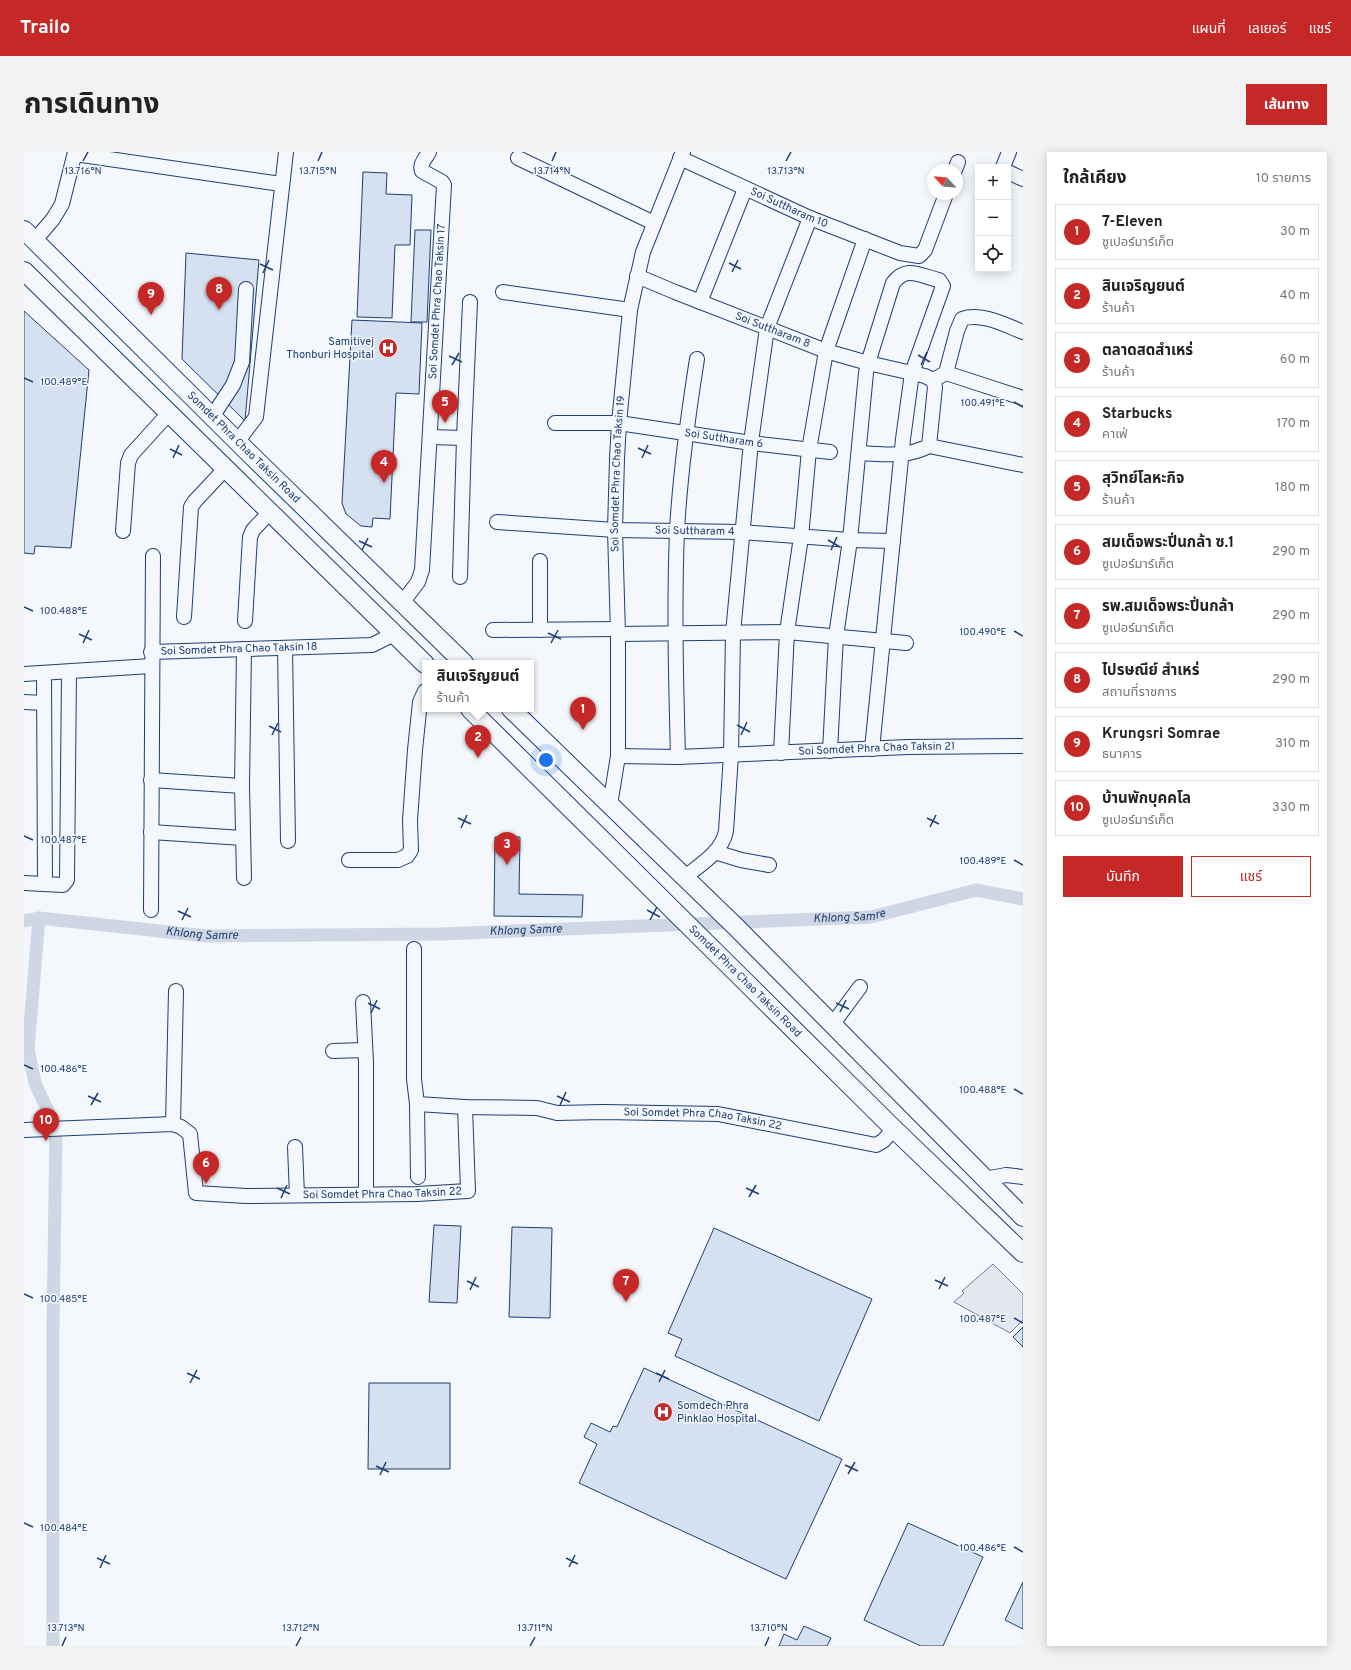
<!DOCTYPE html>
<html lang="th">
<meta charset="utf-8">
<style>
:root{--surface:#fff;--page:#f2f2f2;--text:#222;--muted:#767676;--line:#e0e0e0;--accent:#c62828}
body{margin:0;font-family:Overpass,"Noto Sans Thai",sans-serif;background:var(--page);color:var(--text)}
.controls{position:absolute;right:12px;top:12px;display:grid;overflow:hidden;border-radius:0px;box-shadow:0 2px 10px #0003}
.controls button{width:36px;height:36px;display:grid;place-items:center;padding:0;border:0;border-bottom:1px solid var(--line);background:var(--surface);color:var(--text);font:20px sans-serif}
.compass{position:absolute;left:903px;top:12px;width:36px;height:36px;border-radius:50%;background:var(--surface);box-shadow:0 2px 10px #0003;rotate:296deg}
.you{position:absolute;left:522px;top:608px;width:14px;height:14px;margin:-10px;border:3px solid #fff;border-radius:50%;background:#1a73e8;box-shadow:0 0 0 6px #1a73e833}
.badge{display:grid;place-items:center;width:26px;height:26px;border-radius:50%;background:var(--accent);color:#fff;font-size:13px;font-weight:700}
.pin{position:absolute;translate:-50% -33px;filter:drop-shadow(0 1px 2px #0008)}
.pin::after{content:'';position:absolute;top:21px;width:14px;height:12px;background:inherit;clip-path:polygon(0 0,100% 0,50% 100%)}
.popup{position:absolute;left:398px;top:508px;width:112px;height:52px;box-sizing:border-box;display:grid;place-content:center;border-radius:0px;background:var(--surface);filter:drop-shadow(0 1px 3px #0005);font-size:13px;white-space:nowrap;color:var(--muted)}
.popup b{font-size:15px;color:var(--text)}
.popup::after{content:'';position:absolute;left:50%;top:100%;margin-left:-8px;border:8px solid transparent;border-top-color:var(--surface)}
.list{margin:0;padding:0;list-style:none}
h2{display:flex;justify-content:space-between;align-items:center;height:52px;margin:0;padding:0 16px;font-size:17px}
h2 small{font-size:13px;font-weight:400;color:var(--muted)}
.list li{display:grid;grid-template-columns:26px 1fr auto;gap:12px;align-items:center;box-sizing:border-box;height:56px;margin:0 8px 8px;padding:0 8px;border:1px solid var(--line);border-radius:0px}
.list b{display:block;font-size:15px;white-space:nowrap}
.list p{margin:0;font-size:13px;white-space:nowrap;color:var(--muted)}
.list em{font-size:13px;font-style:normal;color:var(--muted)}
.actions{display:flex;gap:8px;padding:12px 16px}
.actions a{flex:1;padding:9px 0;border:1px solid var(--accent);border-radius:0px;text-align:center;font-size:14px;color:var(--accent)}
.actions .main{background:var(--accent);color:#fff}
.icon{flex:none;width:22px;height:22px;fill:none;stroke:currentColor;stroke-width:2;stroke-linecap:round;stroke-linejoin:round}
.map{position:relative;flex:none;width:999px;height:1494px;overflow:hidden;border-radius:0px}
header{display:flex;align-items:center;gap:24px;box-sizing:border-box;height:56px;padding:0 20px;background:var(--accent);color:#fff}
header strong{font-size:19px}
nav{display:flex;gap:22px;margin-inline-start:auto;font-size:14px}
.intro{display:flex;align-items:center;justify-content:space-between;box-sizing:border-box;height:96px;padding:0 24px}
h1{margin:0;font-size:28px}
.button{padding:10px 18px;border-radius:0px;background:var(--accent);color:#fff;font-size:14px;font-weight:700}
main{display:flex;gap:24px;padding:0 24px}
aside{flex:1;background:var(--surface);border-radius:0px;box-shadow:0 2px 10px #0003}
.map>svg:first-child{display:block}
.parking{fill:#e3e8f0;stroke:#687fa3}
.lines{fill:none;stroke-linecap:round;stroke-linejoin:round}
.canal{stroke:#cfd7e4;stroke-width:13}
.building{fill:#d5e0f0;stroke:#1d3f73}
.minor-casing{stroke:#1d3f73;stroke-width:16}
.major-casing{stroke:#1d3f73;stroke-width:20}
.minor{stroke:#f4f7fb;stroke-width:14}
.major{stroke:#f4f7fb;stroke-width:18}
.ticks{fill:none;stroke:#1d3f73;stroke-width:1.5}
.labels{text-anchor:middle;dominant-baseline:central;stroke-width:3;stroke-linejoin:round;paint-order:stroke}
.street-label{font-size:11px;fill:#1d3f73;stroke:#f4f7fb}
.poi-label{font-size:11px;fill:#1d3f73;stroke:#f4f7fb;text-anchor:end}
.water-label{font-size:12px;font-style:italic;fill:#1d3f73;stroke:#f4f7fb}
.ticks-label{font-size:10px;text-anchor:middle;fill:#1d3f73;stroke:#f4f7fb;stroke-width:3;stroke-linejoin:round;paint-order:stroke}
</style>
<header>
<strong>Trailo</strong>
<nav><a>แผนที่</a><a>เลเยอร์</a><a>แชร์</a></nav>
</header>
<div class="intro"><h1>การเดินทาง</h1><a class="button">เส้นทาง</a></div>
<main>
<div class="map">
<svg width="999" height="1494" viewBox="0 0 999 1494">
<rect width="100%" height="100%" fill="#f4f7fb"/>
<path class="parking" d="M969,1112l30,30v26l-13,13 -56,-31 10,-9 -2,-2z"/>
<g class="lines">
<g class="canal">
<path d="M15,766l-11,131 7,34 21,46 -3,200v317"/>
<path id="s1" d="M0,769l15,-3 167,18 235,-2 430,-17 105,-27 47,9"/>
</g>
</g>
<path class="building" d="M339,20l24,1 -1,21 26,1 -2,50h-15l-3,73 -35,-1z
M391,78h16l-4,92h-16z
M162,101l73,7 -14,161 -63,-62z
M0,159l65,59 -18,178 -36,-2 -1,8 -10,-1z
M328,168l70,3 -3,71 -23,-1 -6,126 -17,-1 -1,9 -11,-1 -15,-12 -4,-11z
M471,685h25l-1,57 64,1 -1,22 -88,-1z
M410,1073l27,1 -4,77 -28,-1z
M488,1075l40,1 -2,90 -41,-1z
M690,1076l158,71 -53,122 -144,-65 7,-17 -14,-6z
M999,1175v20l-10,-10z
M620,1216l198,91 -56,120 -207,-96 18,-39 -13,-7 7,-14 19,9 3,-6 4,1z
M345,1231h81v86h-82z
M884,1371l75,34 -40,89h-22l-57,-26z
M999,1430v47l-18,-9z
M780,1474l27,12 -4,8h-48l5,-12 13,6z"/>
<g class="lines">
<g class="minor-casing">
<g id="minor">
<path d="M51,2l206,30"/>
<path d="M494,6l136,65"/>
<path id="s2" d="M656,6l130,60 90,35 19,3 6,-6 21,-56"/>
<path d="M979,15l6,-15"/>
<path d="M931,18l3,-8"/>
<path d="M984,20l15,7"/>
<path d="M11,88l18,-21 9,-15 13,-52"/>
<path id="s3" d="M613,124l38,16 151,59 42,12 57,13 8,4 2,7 -6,59c-24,12 -45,8 -70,7"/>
<path d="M479,140l127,18"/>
<path d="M676,150l45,-113"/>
<path d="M922,221l77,25"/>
<path d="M909,228l13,-7 11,-42 5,-12c19,-7 43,6 61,13"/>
<path d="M188,265l21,-32 9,-23 4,-73"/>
<path id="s4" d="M531,271h64l132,20 79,9"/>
<path d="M406,285l34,1"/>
<path d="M213,290l19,-25 30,-265"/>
<path d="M905,294l94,19"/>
<path id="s5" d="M473,370l118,8 126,2 109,8 43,1"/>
<path d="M99,379l5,-68 3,-8 38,-42"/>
<path d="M436,425l4,-139 6,-136"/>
<path id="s6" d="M378,451l16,-21 4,-12 22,-385 -2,-3 -20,-11c-3,-7 4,-13 7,-19"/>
<path d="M160,465l7,-110 4,-6 30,-32"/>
<path d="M221,469l5,-84 3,-7 16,-17"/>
<path d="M469,478l125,-1"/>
<path d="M516,478v-69"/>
<path d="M594,482l169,-2 119,11"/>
<path d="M261,496l3,193"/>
<path d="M220,497l-2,137 2,92"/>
<path id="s7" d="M127,500l221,-7 22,-11"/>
<path d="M20,521l1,210"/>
<path d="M0,522l127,-8"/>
<path d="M0,550l20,1"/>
<path d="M806,599l6,-115 14,-96 16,-167 2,-10 25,-80c14,-18 27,-7 46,-3l4,6 -31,87 -9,66 -31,310"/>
<path d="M757,601l6,-121 14,-95 8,-87 17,-99 39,-112"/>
<path id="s8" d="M594,604l60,1 230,-10 115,-1"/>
<path d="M654,605c-2,-75 -4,-151 -1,-226 3,-57 11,-115 20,-172"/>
<path d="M127,628l91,6"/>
<path id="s9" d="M586,653l8,-49v-122l-3,-104 2,-71 2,-36 11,-113 13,-58 40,-100"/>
<path d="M127,680l92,6"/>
<path d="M691,700l26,8 28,5"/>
<path d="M325,708h49l9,-4 4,-6 -1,-30 5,-70 5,-48 5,-11"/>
<path d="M661,725c16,-13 37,-25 41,-46l5,-76 2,-122 18,-191 16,-114 43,-110"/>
<path d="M0,731l39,2 4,-5 2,-208"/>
<path d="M127,758l2,-354"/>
<path d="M390,797v130l3,25 1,73"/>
<path d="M339,850l3,60v131"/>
<path d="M808,873l28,-38"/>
<path d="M309,899l32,-1"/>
<path id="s10" d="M393,952l48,3 72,1 20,5 46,-1 115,2 158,31 7,-4 11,-12"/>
<path d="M149,972l3,-133"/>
<path id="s11" d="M0,978l149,-6 8,3 9,7 6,59 50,3 171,-2 51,-3 -3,-84"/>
<path d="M271,995l2,48"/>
<path d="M960,1027l22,-4 17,2"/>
</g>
</g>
<g class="major-casing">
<g id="major">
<path id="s12" d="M0,78l229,227 211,206"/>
<path d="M0,119l401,393"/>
<path id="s13" d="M446,557l424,420 129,124"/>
<path d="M487,557l225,218 287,290"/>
</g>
</g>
<use href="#minor" class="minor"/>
<use href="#major" class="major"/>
</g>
<path class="ticks" d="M59,9l5,-9M294,9l4,-9M528,9l4,-9M762,9l5,-9M705,111l12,6M236,112l13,6M708,120l6,-12M239,121l6,-13M894,203l12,7M425,204l13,6M428,213l7,-12M897,213l6,-13M0,226l9,4M990,250l9,5M614,296l13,6M146,297l12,6M149,306l6,-13M618,306l6,-13M804,388l12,7M335,389l13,6M338,398l6,-12M807,398l6,-13M0,455l9,4M990,479l9,5M524,481l13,6M55,482l13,6M59,491l6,-13M527,491l7,-13M713,573l13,7M245,574l12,6M248,583l6,-12M717,583l6,-13M434,666l13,6M903,666l12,6M906,675l6,-12M437,676l6,-13M0,684l9,4M990,708l9,5M623,758l13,7M154,759l13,6M158,768l6,-12M626,768l7,-13M344,851l12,6M812,851l13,6M816,860l6,-12M347,861l6,-13M0,913l9,4M990,937l9,5M64,944l13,6M533,944l13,6M67,953l7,-12M536,953l6,-13M253,1036l13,6M722,1036l13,6M725,1045l7,-12M257,1046l6,-13M911,1128l13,6M443,1129l12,6M915,1137l6,-12M446,1138l6,-13M0,1142l9,4M990,1166l9,5M163,1221l13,6M632,1221l13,6M635,1230l6,-12M166,1231l7,-13M821,1313l13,6M352,1314l13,6M824,1322l7,-12M356,1323l6,-13M0,1371l9,4M990,1395l9,5M73,1406l13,6M542,1406l12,6M545,1415l6,-12M76,1416l6,-13M38,1494l4,-9M272,1494l5,-9M506,1494l5,-9M741,1494l4,-9"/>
<defs>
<g id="hospital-disc" transform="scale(1)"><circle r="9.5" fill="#c62828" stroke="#f4f7fb"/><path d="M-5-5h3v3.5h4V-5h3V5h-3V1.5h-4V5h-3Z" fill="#fff"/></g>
</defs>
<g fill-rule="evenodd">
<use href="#hospital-disc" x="364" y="196"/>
<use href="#hospital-disc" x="639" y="1260"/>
</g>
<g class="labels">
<g class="street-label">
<text stroke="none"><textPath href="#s2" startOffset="120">Soi Suttharam 10</textPath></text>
<text stroke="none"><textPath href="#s6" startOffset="308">Soi Somdet Phra Chao Taksin 17</textPath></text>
<text stroke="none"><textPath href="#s3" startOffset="146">Soi Suttharam 8</textPath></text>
<text stroke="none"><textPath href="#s4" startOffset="170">Soi Suttharam 6</textPath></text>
<text stroke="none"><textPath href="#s12" startOffset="309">Somdet Phra Chao Taksin Road</textPath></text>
<text stroke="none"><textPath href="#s9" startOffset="332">Soi Somdet Phra Chao Taksin 19</textPath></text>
<text stroke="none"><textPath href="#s5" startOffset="198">Soi Suttharam 4</textPath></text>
<text stroke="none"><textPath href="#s7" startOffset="88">Soi Somdet Phra Chao Taksin 18</textPath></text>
<text stroke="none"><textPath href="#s8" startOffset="259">Soi Somdet Phra Chao Taksin 21</textPath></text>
<text stroke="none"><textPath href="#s13" startOffset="387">Somdet Phra Chao Taksin Road</textPath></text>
<text stroke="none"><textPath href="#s10" startOffset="287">Soi Somdet Phra Chao Taksin 22</textPath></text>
<text stroke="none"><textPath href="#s11" startOffset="415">Soi Somdet Phra Chao Taksin 22</textPath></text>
</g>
<g class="poi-label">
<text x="350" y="190">Samitivej<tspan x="350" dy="13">Thonburi Hospital</tspan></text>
<text x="653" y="1254" text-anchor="start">Somdech Phra<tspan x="653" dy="13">Pinklao Hospital</tspan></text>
</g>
<g class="water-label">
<text stroke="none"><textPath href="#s1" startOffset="827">Khlong Samre</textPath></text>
<text stroke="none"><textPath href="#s1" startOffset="503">Khlong Samre</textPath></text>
<text stroke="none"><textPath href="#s1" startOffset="179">Khlong Samre</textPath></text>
</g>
</g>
<g class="ticks-label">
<text x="59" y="22">13.716°N</text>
<text x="294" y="22">13.715°N</text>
<text x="528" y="22">13.714°N</text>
<text x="762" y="22">13.713°N</text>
<text x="40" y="233">100.489°E</text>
<text x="959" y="254">100.491°E</text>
<text x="40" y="462">100.488°E</text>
<text x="959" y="483">100.490°E</text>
<text x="40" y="691">100.487°E</text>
<text x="959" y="712">100.489°E</text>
<text x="40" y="920">100.486°E</text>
<text x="959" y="941">100.488°E</text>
<text x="40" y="1150">100.485°E</text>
<text x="959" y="1170">100.487°E</text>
<text x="40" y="1379">100.484°E</text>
<text x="959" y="1399">100.486°E</text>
<text x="42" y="1479">13.713°N</text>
<text x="277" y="1479">13.712°N</text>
<text x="511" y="1479">13.711°N</text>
<text x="745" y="1479">13.710°N</text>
</g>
</svg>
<div class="controls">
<button>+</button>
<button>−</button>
<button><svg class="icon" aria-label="locate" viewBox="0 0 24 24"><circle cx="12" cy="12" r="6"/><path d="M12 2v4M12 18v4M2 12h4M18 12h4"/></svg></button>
</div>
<svg class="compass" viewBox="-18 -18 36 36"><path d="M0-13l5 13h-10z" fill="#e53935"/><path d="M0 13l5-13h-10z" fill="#767676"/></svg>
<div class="you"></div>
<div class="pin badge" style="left:559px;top:578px">1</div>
<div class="pin badge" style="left:454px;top:606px">2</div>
<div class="popup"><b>สินเจริญยนต์</b>ร้านค้า</div>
<div class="pin badge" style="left:483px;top:713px">3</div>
<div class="pin badge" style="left:360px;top:331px">4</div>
<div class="pin badge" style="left:421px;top:271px">5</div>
<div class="pin badge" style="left:182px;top:1032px">6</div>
<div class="pin badge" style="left:602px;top:1150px">7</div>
<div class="pin badge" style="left:195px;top:158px">8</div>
<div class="pin badge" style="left:127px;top:163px">9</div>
<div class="pin badge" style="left:22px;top:989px">10</div>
</div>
<aside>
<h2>ใกล้เคียง<small>10 รายการ</small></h2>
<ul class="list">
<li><span class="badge">1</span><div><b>7-Eleven</b><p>ซูเปอร์มาร์เก็ต</p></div><em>30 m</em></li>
<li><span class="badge">2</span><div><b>สินเจริญยนต์</b><p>ร้านค้า</p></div><em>40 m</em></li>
<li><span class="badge">3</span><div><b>ตลาดสดสำเหร่</b><p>ร้านค้า</p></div><em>60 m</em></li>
<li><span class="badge">4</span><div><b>Starbucks</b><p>คาเฟ่</p></div><em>170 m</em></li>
<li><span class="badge">5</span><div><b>สุวิทย์โลหะกิจ</b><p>ร้านค้า</p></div><em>180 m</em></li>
<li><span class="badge">6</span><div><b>สมเด็จพระปิ่นกล้า ซ.1</b><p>ซูเปอร์มาร์เก็ต</p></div><em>290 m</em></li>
<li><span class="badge">7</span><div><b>รพ.สมเด็จพระปิ่นกล้า</b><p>ซูเปอร์มาร์เก็ต</p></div><em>290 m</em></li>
<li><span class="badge">8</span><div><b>ไปรษณีย์ สำเหร่</b><p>สถานที่ราชการ</p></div><em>290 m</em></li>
<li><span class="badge">9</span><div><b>Krungsri Somrae</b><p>ธนาคาร</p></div><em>310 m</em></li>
<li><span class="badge">10</span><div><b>บ้านพักบุคคโล</b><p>ซูเปอร์มาร์เก็ต</p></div><em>330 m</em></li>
</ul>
<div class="actions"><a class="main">บันทึก</a><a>แชร์</a></div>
</aside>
</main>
